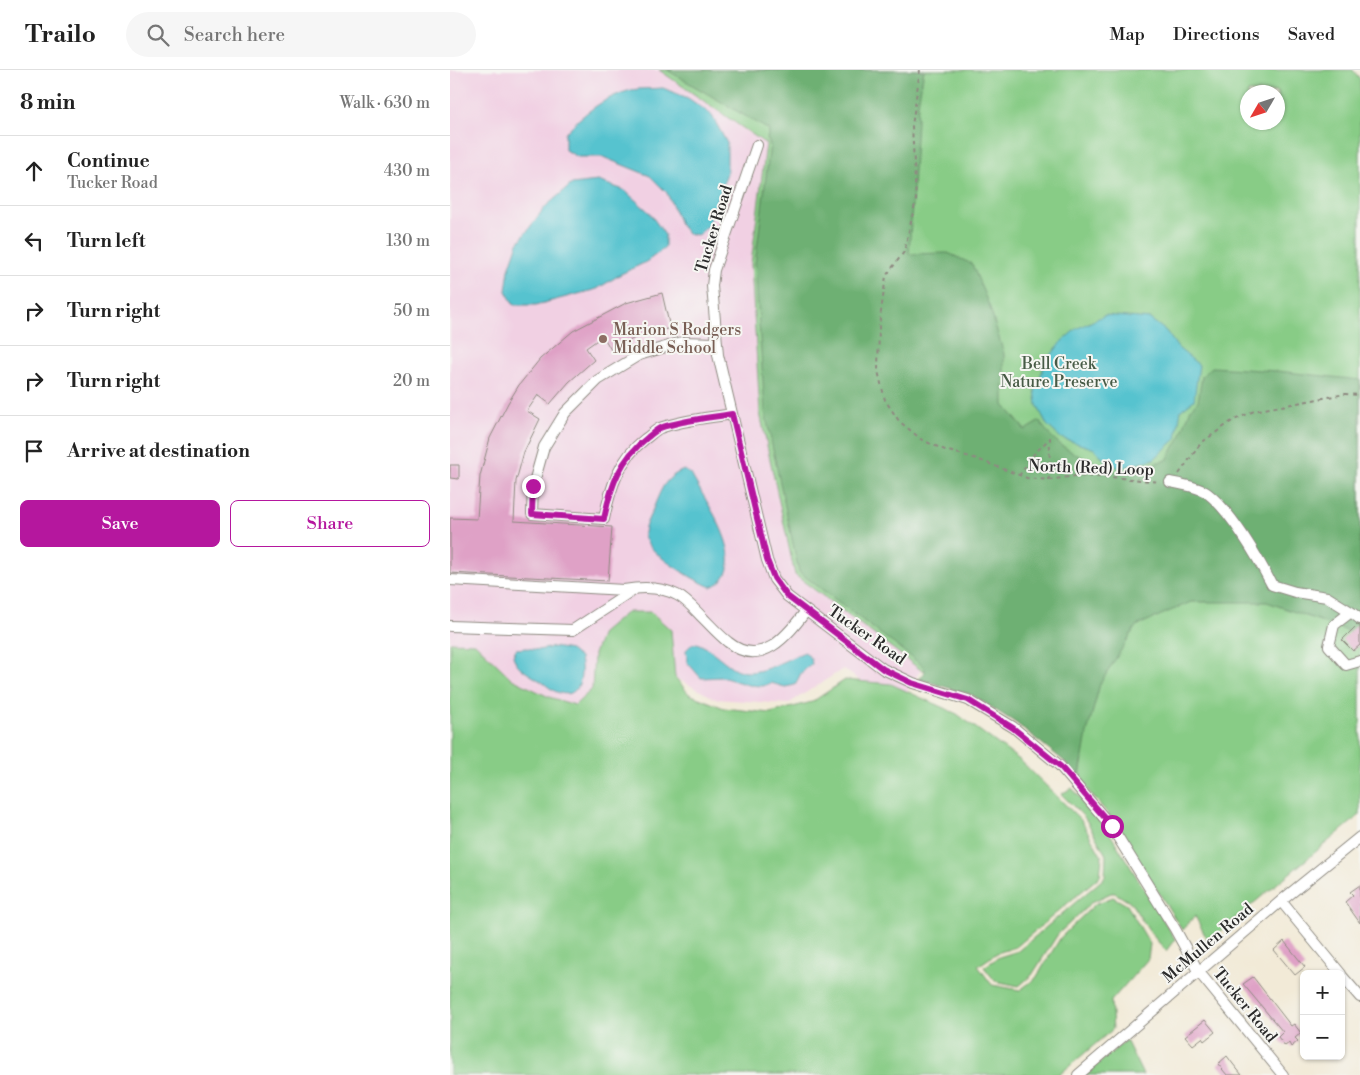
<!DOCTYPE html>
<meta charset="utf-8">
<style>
:root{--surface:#fff;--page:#f6f6f6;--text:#222;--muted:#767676;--line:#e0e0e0;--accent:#b5179e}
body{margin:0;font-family:"Libre Bodoni",serif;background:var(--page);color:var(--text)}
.controls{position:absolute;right:15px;bottom:15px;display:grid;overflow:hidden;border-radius:8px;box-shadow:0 1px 4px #0004}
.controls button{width:45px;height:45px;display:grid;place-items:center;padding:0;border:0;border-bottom:1px solid var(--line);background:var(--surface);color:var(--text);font:25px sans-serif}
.compass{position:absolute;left:790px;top:15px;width:45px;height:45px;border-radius:50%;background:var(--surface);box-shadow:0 1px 4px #0004;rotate:231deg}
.stop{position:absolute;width:15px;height:15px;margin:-11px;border:4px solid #b5179e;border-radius:50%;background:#fff}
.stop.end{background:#b5179e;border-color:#fff;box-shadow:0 1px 5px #0008}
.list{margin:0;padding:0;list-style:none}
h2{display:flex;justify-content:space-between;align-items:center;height:65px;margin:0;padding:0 20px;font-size:21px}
h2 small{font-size:16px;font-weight:400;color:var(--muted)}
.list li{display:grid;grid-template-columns:32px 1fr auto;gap:15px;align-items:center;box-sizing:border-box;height:70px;padding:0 20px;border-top:1px solid var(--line)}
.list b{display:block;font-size:19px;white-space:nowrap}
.list p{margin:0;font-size:16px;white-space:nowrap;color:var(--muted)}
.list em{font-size:16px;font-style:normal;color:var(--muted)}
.actions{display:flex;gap:10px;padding:15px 20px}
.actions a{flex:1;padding:11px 0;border:1px solid var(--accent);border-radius:8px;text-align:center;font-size:18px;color:var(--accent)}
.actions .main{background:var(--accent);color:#fff}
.icon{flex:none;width:28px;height:28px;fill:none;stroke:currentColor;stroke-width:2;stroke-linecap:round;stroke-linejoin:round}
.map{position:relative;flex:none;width:910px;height:1005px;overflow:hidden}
header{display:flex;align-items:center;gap:30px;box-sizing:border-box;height:70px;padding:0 25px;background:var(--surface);border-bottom:1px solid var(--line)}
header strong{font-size:24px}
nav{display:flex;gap:28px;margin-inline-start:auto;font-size:18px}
.search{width:350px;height:45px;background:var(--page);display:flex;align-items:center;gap:12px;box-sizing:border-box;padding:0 18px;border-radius:28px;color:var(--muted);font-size:19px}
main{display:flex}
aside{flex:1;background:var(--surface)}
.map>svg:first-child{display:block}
.built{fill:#f1d0e3}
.green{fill:#88cc86;stroke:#5a7c58;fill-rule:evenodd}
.forest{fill:#6eb073;stroke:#4c6e4f}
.water{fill:#56c3cf;stroke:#40777d}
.building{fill:#dfa1c6}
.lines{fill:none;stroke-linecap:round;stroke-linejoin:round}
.minor-casing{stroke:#8e8a81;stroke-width:12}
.path{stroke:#8e8a81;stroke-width:2;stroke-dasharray:4 4;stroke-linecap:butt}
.minor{stroke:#fff;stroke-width:10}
.route{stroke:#b5179e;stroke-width:6}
.education-dot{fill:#8d6e63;stroke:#f6f6f2;stroke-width:2}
.labels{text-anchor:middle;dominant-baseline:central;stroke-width:4;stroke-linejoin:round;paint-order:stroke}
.street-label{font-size:16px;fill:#2b2b2b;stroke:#f6f6f2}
.education-label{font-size:16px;fill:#785e54;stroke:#f6f6f2;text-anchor:start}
.park-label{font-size:16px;fill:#475b46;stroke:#f6f6f2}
</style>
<header>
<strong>Trailo</strong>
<div class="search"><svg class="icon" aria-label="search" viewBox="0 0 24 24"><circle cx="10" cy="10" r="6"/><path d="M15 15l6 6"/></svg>Search here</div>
<nav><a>Map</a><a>Directions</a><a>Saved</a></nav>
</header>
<main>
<aside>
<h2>8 min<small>Walk · 630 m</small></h2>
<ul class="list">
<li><svg class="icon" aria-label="ahead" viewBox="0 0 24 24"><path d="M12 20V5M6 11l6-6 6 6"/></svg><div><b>Continue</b><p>Tucker Road</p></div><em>430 m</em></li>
<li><svg class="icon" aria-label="left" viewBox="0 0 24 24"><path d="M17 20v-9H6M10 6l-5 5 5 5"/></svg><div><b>Turn left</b></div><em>130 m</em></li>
<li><svg class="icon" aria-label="right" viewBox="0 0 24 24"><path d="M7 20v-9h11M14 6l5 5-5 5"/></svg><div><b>Turn right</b></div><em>50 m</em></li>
<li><svg class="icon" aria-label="right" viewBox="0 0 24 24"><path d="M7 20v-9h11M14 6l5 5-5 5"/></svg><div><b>Turn right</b></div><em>20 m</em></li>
<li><svg class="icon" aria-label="arrive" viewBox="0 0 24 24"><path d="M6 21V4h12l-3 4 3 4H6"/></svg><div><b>Arrive at destination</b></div></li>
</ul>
<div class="actions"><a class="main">Save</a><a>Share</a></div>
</aside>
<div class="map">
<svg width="910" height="1005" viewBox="0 0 910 1005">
<rect width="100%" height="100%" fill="#f6f6f2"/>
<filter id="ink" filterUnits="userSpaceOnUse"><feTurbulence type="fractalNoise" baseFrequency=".02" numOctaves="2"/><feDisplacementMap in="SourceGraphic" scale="10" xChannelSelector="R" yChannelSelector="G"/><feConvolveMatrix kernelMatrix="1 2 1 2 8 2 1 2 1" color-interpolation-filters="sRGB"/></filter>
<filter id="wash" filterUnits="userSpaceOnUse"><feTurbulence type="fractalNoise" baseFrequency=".0096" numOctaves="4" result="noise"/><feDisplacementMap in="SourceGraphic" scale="20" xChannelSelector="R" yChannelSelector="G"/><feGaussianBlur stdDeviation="1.12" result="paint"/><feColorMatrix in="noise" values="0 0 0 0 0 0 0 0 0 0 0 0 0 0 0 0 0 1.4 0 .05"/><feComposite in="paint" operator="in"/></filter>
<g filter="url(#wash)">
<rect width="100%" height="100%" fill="#f2ead7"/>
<path class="built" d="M0,0h209l107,74 -15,120 9,149 35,162 126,95 -24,36 -54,-37 -55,35 -72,-5 -42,-22 -111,32 -113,-50z"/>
<path class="green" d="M209,0h694l7,9v736l-152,126 -13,-25 -13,14 -66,-107 -37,-43 4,-21 -69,-77 -93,-12 -126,-95 -35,-162 -9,-149 15,-120zM798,22h30v30h-30z
M177,542h24l20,18 4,47 14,17 35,14 46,5 42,-11 33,-22 46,4 66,30 64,47 60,59 21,37 -2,19 -84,71 -19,6 -19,13 14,19 28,5 16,-12 25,-41 34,-33 18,-7 14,8 23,39 -2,15 -37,42 2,28 -54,46h-609v-433l25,1 37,36 37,18 26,8 17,-16 2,-35 8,-21z
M622,718l35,41 68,110 -9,12 -17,-20 -18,-28 -16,-10h-4l-19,9 -34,32 -26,41 -13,11 -24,-5 -11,-14 15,-10 19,-6 85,-72 2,-3 1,-21 -21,-37 -24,-24z
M676,970l17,35h-58z"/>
<path class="forest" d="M217,0h257l-6,34 -9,150 39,-1 24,11 18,44 14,46v51l21,25 15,-9c13,24 38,36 63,44 17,16 45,-2 64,-5l8,-15 4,-5 12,-32 7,-7 4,-25 10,-9 65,4 83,9v263l-12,-12 -81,-29h-76l-55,24 -36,58 -13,49 -8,47 -15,-19 -48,-38 -44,-28 -53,-16 6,-8 -2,-5 -124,-94 -34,-160 -10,-148 15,-120 -3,-5 2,-9z"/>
<path class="water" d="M213,18l25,10 23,16 16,29v30l-19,53 -10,9 -10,-1 -8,-10 -13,-31 -17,-17 -47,-19h-25l-13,-7v-17c18,-19 39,-36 66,-43 10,-2 22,-1 32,-2z
M148,111l26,9 25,22 16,23v13l-19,14 -25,12 -24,15 -61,16h-22l-8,-14 3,-22 9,-26 27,-36 27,-23z
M655,245l45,4 16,12 12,17 21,17 -5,35 -13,10 -5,29 -22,20 -33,9 -13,-4 -13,-15 -34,-11 -14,-13 -10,-20 -2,-15 11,-28 15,-20 15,-13z
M234,400l7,4c14,28 65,93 20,113 -15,-6 -68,-35 -67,-54 1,-10 8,-20 11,-29 7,-17 11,-27 29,-34z
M247,573c13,5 23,16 35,24 22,15 52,-8 73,-15l6,7 1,5 -11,9 -6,12 -10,2 -14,-4 -8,3 -15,-1 -26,-8 -21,1 -14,-16 -1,-12 5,-5z
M104,577l16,3 10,8c3,14 2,41 -20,35 -9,-2 -15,-10 -23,-14 -11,-7 -20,-11 -24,-23l3,-7 11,-1 11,2z"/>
<g id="blocks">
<path class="building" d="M212,223l8,35 -33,9 -26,13 -8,-14 -17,12 8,12 -25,22 -19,22 -12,-9 -11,16 13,8 -16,33 -8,29 -2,40 98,6 -4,54 -158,-8v-55l27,1 3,-43 10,-38 18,-35 11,-18 21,-26 33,-28 53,-28z
M0,395h9v14l-9,-1z
M907,555l3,1v19l-7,6 -11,-11z
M910,815v38l-15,-21 8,-7 -3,-3z
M834,871l21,26 -10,8 -21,-25z
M803,907l38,49 3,-2 7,9 -6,5 3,3 -7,6 -2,-4 -4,3 -7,-9 5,-5 -40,-48z
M755,950l10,12 -11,9 -2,-3 -9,7 -8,-9z
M777,986l6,8 9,11h-15l-9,-11z"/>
</g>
</g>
<g filter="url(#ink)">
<use href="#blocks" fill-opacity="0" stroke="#8e8a81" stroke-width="1"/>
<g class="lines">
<g class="minor-casing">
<path id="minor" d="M307,75l-43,125 -2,16 6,69 49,205 7,19 13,17 96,73 30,14 55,17 45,27 47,39 51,60 64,103 23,42 85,104
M266,273l-34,-1 -43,13 -41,25 -33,33 -21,34 -11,39 -1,28 72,5c6,-30 15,-60 41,-80 5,-3 10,-9 15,-11 23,-8 48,-10 72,-14
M720,412c11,2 29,5 37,11 24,18 51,65 65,92l23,7 32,5 24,15
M0,510l174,10c17,-3 36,-4 53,5 10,5 18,15 26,23 8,8 16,17 25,24 33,27 59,-6 78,-31
M910,549l-9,-7 -17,13 -5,21 17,19 14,-4
M0,556l123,4 61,-40
M831,831l60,73
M891,905l19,22
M628,1005l203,-174 79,-64"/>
</g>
<path class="path" d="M470,0l-8,56 4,74 -12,52 -18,24 -7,50 -1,45 7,29 14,21 23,19 23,10 29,8 53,20 22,2 26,-4 36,1 49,5
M729,404l22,-31 31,-22 22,-10 91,-17 15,1
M569,406l14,-21 17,-17 -1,42"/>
<use href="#minor" class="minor"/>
</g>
</g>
<g class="lines" filter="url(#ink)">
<path class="route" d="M83,416l-1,28 72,5c7,-34 16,-60 44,-82 4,-3 8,-7 12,-9 23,-8 48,-10 72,-14l35,146 7,18 13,18 96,73 29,14 56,17 45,28 47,38 52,60"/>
</g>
<circle class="education-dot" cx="153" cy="269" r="5"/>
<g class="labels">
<g class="street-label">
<text transform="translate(264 159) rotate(-73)">Tucker Road</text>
<text transform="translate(641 398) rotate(2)">North (Red) Loop</text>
<text transform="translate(417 565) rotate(35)">Tucker Road</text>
<text transform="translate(758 873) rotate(-40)">McMullen Road</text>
<text transform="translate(795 935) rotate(51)">Tucker Road</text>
</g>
<g class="education-label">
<text x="163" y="260">Marion S Rodgers<tspan x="163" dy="18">Middle School</tspan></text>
</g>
<g class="park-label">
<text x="609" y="294">Bell Creek<tspan x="609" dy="18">Nature Preserve</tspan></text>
</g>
</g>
</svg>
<div class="controls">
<button>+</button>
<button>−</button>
</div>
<svg class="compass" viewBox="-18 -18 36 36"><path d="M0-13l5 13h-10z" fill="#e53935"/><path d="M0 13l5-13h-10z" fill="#767676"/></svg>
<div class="stop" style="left:662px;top:756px"></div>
<div class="stop end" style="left:83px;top:416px"></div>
</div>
</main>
